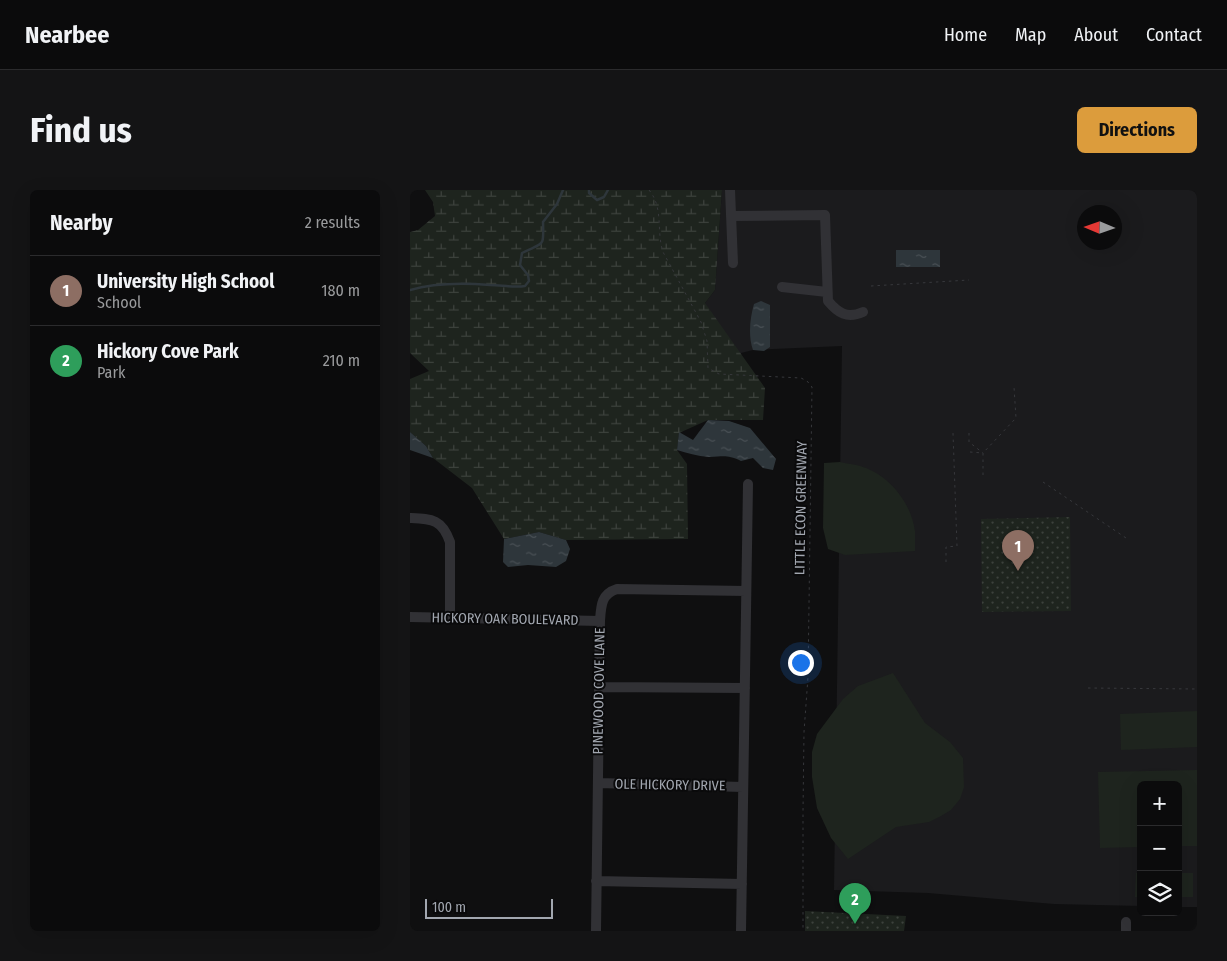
<!DOCTYPE html>
<meta charset="utf-8">
<style>
:root{--surface:#0b0b0c;--page:#141415;--text:#f1f3f6;--muted:#9a9b9d;--line:#2b2b2d;--accent:#dc9c3c}
body{margin:0;font-family:"Fira Sans Condensed",sans-serif;background:var(--page);color:var(--text)}
.controls{position:absolute;right:15px;bottom:15px;display:grid;overflow:hidden;border-radius:8px;box-shadow:0 5px 20px #0002}
.controls button{width:45px;height:45px;display:grid;place-items:center;padding:0;border:0;border-bottom:1px solid var(--line);background:var(--surface);color:var(--text);font:25px sans-serif}
.compass{position:absolute;left:667px;top:15px;width:45px;height:45px;border-radius:50%;background:var(--surface);box-shadow:0 5px 20px #0002;rotate:272deg}
.scale{position:absolute;left:15px;bottom:12px;width:128px;box-sizing:border-box;padding-left:5px;border:2px solid #a2a7b0;border-top:0;font-size:14px;line-height:18px;white-space:nowrap;color:#a2a7b0;-webkit-text-stroke:4px #0a0a0b;paint-order:stroke}
.you{position:absolute;left:390px;top:472px;width:18px;height:18px;margin:-12px;border:4px solid #fff;border-radius:50%;background:#1a73e8;box-shadow:0 0 0 8px #1a73e833}
.badge{display:grid;place-items:center;width:32px;height:32px;border-radius:50%;background:var(--accent);color:#fff;font-size:16px;font-weight:700}
.pin{position:absolute;translate:-50% -41px;filter:drop-shadow(0 1px 2px #0008)}
.pin::after{content:'';position:absolute;top:26px;width:18px;height:15px;background:inherit;clip-path:polygon(0 0,100% 0,50% 100%)}
.list{margin:0;padding:0;list-style:none}
h2{display:flex;justify-content:space-between;align-items:center;height:65px;margin:0;padding:0 20px;font-size:21px}
h2 small{font-size:16px;font-weight:400;color:var(--muted)}
.list li{display:grid;grid-template-columns:32px 1fr auto;gap:15px;align-items:center;box-sizing:border-box;height:70px;padding:0 20px;border-top:1px solid var(--line)}
.list b{display:block;font-size:19px;white-space:nowrap}
.list p{margin:0;font-size:16px;white-space:nowrap;color:var(--muted)}
.list em{font-size:16px;font-style:normal;color:var(--muted)}
.icon{flex:none;width:28px;height:28px;fill:none;stroke:currentColor;stroke-width:2;stroke-linecap:round;stroke-linejoin:round}
.map{position:relative;flex:none;width:787px;height:741px;overflow:hidden;border-radius:8px}
header{display:flex;align-items:center;gap:30px;box-sizing:border-box;height:70px;padding:0 25px;background:var(--surface);border-bottom:1px solid var(--line)}
header strong{font-size:24px}
nav{display:flex;gap:28px;margin-inline-start:auto;font-size:18px}
.intro{display:flex;align-items:center;justify-content:space-between;box-sizing:border-box;height:120px;padding:0 30px}
h1{margin:0;font-size:35px}
.button{padding:12px 22px;border-radius:8px;background:var(--accent);color:#111;font-size:18px;font-weight:700}
main{display:flex;gap:30px;padding:0 30px}
aside{flex:1;background:var(--surface);border-radius:8px;box-shadow:0 5px 20px #0002}
.map>svg:first-child{display:block}
.built{fill:#1b1b1d;fill-rule:evenodd}
.grass{fill:#1e241e}
.wetland{fill:url(#wetland-marsh)}
.park{fill:url(#park-dots)}
.water{fill:url(#water-ripples)}
.lines{fill:none;stroke-linecap:round;stroke-linejoin:round}
.stream{stroke:#2e363b;stroke-width:2.5}
.path{stroke:#37383c;stroke-width:1;stroke-dasharray:2.5 4;stroke-linecap:butt}
.minor{stroke:#313135;stroke-width:10}
.labels{text-anchor:middle;dominant-baseline:central;stroke-width:4;stroke-linejoin:round;paint-order:stroke}
.street-label{font-size:14px;fill:#a2a7b0;stroke:#0a0a0b}
</style>
<header>
<strong>Nearbee</strong>
<nav><a>Home</a><a>Map</a><a>About</a><a>Contact</a></nav>
</header>
<div class="intro"><h1>Find us</h1><a class="button">Directions</a></div>
<main>
<aside>
<h2>Nearby<small>2 results</small></h2>
<ul class="list">
<li><span class="badge" style="background:#8d6e63">1</span><div><b>University High School</b><p>School</p></div><em>180 m</em></li>
<li><span class="badge" style="background:#2e9e5b">2</span><div><b>Hickory Cove Park</b><p>Park</p></div><em>210 m</em></li>
</ul>
</aside>
<div class="map">
<svg width="787" height="741" viewBox="0 0 787 741">
<defs>
<pattern id="wetland-marsh" width="20" height="14" patternUnits="userSpaceOnUse" patternTransform="scale(1.25)"><rect width="20" height="14" fill="#1e241e"/><path d="M1 5h8M5 5V1M11 12h8M15 12V8" fill="none" stroke="#3c413c"/></pattern>
<pattern id="park-dots" width="8" height="8" patternUnits="userSpaceOnUse" patternTransform="scale(1.25)"><rect width="8" height="8" fill="#1e241e"/><path d="M2 2h.1M6 6h.1" fill="none" stroke="#3c413c" stroke-width="1.8" stroke-linecap="round"/></pattern>
<pattern id="water-ripples" width="26" height="14" patternUnits="userSpaceOnUse" patternTransform="scale(1.25)"><rect width="26" height="14" fill="#2e363b"/><path d="M2 4q2-2 4 0t4 0M15 11q2-2 4 0t4 0" fill="none" stroke="#495055"/></pattern>
</defs>
<rect width="100%" height="100%" fill="#0f0f10"/>
<path class="built" d="M312,0h475v717h-19v-122h-37v121l-87,-2 -126,-11 -94,-3 8,-544 -89,4 -32,8 -16,-55 10,-13zM674,22h30v30h-30z"/>
<path class="grass" d="M430,272c8,2 16,2 23,5 27,9 48,36 52,64 0,7 0,14 0,20l-70,4 -17,-6 -5,-21 1,-65z
M483,483l32,50 25,19 13,16 1,29 -4,12 -9,11 -10,6 -12,6 -33,5 -48,32 -17,-21 -14,-30 -5,-31v-25l5,-18 26,-35 15,-13z
M787,521v36l-76,3 -1,-36z
M787,580v76h-19v-61h-37v62l-41,1 -2,-76z
M726,683h5v24h-6z
M768,683h15v24h-15z"/>
<path class="wetland" d="M15,0h297l-7,100 -10,13 60,85 -2,32h-55l-29,13 -2,17 10,14 1,75 -122,1 -27,-8 -35,7 -32,-51 -39,-30 -7,-12 -16,-14v-53l19,-8 -19,-18v-121l8,-2 17,-14 -2,-14z"/>
<path class="park" d="M660,327l1,94 -89,1 -1,-93z
M395,721l101,5 -2,15h-99z"/>
<path class="water" d="M486,60h44v17h-44z
M351,111l9,4v42l-6,4 -11,-1c-5,-14 -3,-32 1,-46z
M298,230l21,1 21,7 26,31 -3,11 -10,-2 -10,-10 -12,3c-15,-7 -18,-4 -32,-4 -12,-1 -22,-4 -32,-7l2,-18 14,8z
M0,242l16,14 7,12 -23,-8z
M129,342l27,8 4,9 -4,12 -10,6 -28,-2 -20,2 -5,-5 1,-23z"/>
<g class="lines">
<path class="stream" d="M179,0v3l8,7 7,-3 4,-7
M0,100c24,-7 54,-7 80,-5 11,0 24,3 35,1l4,-5 -1,-6 -8,-10 2,-12c22,-11 22,-5 21,-31l14,-18 6,-14"/>
<path class="path" d="M239,0c15,18 7,41 14,62l38,70 6,19 1,27 11,6 82,4 6,3 5,6 -4,290 -4,55 -1,80v119
M461,96l98,-6
M559,243v9l14,11
M560,262l13,1
M573,285v-22l33,-35 -2,-31
M633,292l86,58
M536,372v-15l11,-1 -4,-113
M678,498l109,1"/>
<path class="minor" d="M320,0l3,73
M321,26l94,-1 3,86c10,12 19,18 35,11
M372,97l45,5
M0,328c22,1 32,1 40,24v76
M0,427l190,4
M189,497l146,1
M188,593l145,4
M186,691l146,3
M186,741l4,-310c1,-15 1,-27 17,-32l129,2
M331,741l7,-447
M716,741v-9"/>
</g>
<g class="labels">
<g class="street-label">
<text transform="translate(391 318) rotate(-89)">LITTLE ECON GREENWAY</text>
<text transform="translate(95 429) rotate(1)">HICKORY OAK BOULEVARD</text>
<text transform="translate(189 501) rotate(-89)">PINEWOOD COVE LANE</text>
<text transform="translate(260 595) rotate(1)">OLE HICKORY DRIVE</text>
</g>
</g>
</svg>
<div class="controls">
<button>+</button>
<button>−</button>
<button><svg class="icon" aria-label="layers" viewBox="0 0 24 24"><path d="M12 4l9 5-9 5-9-5zM3 14l9 5 9-5"/></svg></button>
</div>
<svg class="compass" viewBox="-18 -18 36 36"><path d="M0-13l5 13h-10z" fill="#e53935"/><path d="M0 13l5-13h-10z" fill="#9a9b9d"/></svg>
<div class="scale">100 m</div>
<div class="you"></div>
<div class="pin badge" style="left:608px;top:381px;background:#8d6e63">1</div>
<div class="pin badge" style="left:445px;top:734px;background:#2e9e5b">2</div>
</div>
</main>
